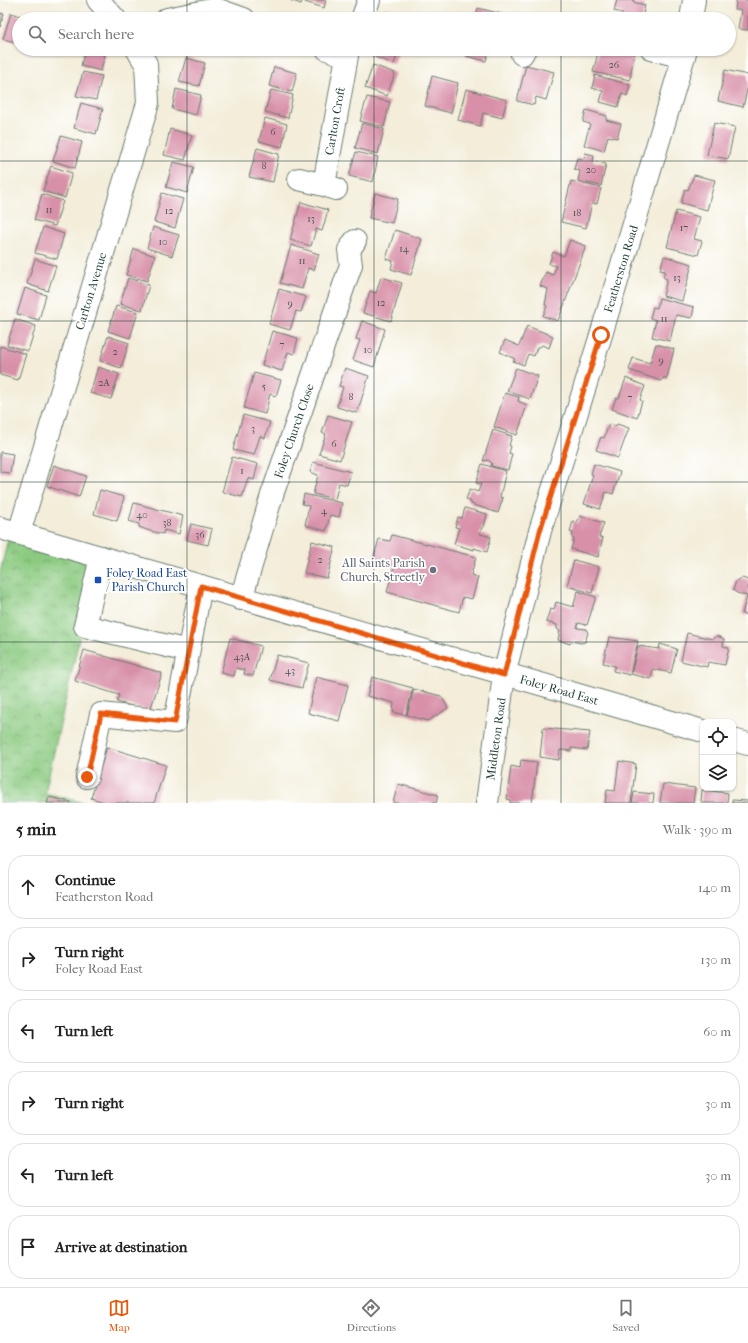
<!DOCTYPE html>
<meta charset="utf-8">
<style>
:root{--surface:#fff;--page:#f6f6f6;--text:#222;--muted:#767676;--line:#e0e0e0;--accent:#ea580c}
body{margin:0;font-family:"IM FELL French Canon",serif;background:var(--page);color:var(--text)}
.controls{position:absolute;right:12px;bottom:12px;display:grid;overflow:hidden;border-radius:8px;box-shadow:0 1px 3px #0004}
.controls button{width:36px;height:36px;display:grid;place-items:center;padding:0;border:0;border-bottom:1px solid var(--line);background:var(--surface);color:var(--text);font:20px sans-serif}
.stop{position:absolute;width:12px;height:12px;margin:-9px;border:3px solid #ea580c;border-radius:50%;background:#fff}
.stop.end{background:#ea580c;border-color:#fff;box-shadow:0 1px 4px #0008}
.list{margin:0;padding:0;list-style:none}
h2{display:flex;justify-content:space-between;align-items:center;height:52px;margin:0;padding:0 16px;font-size:17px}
h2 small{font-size:13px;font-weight:400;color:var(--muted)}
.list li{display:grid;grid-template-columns:26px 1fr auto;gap:12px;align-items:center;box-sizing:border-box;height:64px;margin:0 8px 8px;padding:0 8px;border:1px solid var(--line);border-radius:16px}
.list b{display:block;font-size:15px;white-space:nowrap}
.list p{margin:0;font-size:13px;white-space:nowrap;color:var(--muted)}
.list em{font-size:13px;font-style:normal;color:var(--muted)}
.icon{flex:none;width:22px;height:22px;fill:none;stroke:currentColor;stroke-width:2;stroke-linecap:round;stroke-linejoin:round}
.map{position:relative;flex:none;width:748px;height:803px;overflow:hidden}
.search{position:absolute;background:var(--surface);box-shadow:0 1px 3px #0004;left:12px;right:12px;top:12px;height:44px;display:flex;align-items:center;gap:10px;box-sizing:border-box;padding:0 14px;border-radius:22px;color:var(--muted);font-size:15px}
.sheet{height:484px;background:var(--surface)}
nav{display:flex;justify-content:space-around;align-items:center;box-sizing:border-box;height:56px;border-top:1px solid var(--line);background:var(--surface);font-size:11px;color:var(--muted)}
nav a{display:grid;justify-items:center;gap:2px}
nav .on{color:var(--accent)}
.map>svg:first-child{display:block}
.park{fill:url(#park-crowns);stroke:#55845a}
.building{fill:#d890a9}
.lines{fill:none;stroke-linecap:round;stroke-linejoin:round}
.minor-casing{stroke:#697b6e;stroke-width:24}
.major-casing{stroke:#697b6e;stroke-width:24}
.minor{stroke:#fff;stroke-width:22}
.major{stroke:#fff;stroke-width:22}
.route{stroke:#ea580c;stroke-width:5}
.grid{fill:none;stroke:#1f3d34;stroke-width:1;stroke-opacity:0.55}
.worship-dot{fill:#6b7280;stroke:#fff;stroke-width:1.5}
.transit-dot{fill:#1a4fb4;stroke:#fff;stroke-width:1.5}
.labels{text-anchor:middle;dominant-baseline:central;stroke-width:3.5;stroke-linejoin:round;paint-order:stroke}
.number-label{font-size:10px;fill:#4d5251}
.street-label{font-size:12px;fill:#1f3d34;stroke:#fff}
.worship-label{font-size:12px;fill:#5b616d;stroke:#fff;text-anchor:end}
.transit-label{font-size:12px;fill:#164399;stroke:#fff;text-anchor:start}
</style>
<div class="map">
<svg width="748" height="803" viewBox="0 0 748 803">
<defs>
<pattern id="park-crowns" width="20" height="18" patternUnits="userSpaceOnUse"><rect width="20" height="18" fill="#8bca80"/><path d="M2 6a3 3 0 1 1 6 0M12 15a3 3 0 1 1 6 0" fill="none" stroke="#71a56a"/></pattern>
</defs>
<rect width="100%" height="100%" fill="#fff"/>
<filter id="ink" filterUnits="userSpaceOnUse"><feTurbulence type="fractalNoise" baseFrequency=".025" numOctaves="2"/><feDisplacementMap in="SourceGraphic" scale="8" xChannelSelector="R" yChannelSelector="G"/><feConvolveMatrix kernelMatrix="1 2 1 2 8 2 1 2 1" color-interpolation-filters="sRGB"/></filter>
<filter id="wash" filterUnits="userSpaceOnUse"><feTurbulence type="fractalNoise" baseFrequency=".012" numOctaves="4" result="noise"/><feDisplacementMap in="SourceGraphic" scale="16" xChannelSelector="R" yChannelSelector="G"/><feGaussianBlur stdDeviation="0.9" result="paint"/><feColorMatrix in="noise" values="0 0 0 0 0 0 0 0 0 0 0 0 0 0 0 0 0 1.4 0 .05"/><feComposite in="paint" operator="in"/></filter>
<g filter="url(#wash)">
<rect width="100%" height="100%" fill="#f3edd9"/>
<path class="park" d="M9,534l88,24 -52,235 41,10h-86v-230z"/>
<g id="blocks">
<path class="building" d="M290,0h12l-1,4z
M305,0h21l-2,8 -19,-6z
M617,0h17l-1,2 12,3 -3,14h-21l1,-6 -8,-2z
M736,0h12v30l-10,-1 3,-19h-6z
M478,8l28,7 -1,4h-30z
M386,11l22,8h-25z
M0,13l4,1 -4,13z
M11,13l19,6h-11v24l-16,-4z
M35,16l10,3h-11z
M85,49h21l-5,22 -20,-5z
M375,49h24l-5,15 -22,-8z
M468,49h21l-3,12 -20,-5z
M599,49h19l16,4 -4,27 -37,-8z
M186,58l19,5 -6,23 -20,-4z
M373,65l22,8 -8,23 -22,-8z
M526,65l28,7 -8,28 -10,-3 -2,8 -17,-4z
M274,67l23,6 -5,19 -23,-6z
M725,70l23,5v11l-5,21 -25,-6z
M83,72l19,4 -6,24 -20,-4z
M595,75l35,10 -3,11 -5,-2 -4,13 -18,-5 3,-11 -11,-3z
M432,76l26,7 -7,30 -26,-7z
M176,89l25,6 -5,20 -24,-6z
M466,89l41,11 -5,18 -19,-5 -3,13 -22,-6z
M271,90l22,5 -5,23 -23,-6z
M367,97l23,5 -6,25 -24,-6z
M81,103l22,6 -7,25 -22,-6z
M586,110l21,6 -1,4 15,4 -4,14 -9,-2 -4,15 -20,-6 6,-21 -7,-2z
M265,118l22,6 -5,23 -23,-6z
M362,123l22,6 -6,25 -23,-6z
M714,123l21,4 -7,32 -21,-4z
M170,129l22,6 -7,25 -21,-5z
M61,136l21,6 -7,26 -22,-7z
M257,148l22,6 -6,28 -24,-5z
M356,152l22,5 -5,25 -24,-6z
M585,153l9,2 -1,6 13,3 -5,22 -23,-5 2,-10 -6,-2 3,-11 7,1z
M173,162l21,5 -7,26 -21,-6z
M51,166l21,7 -7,25 -22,-7z
M694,175l21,5 -8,30 -26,-7 4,-14 3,1z
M571,181l30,7 -4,16 -5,-1 -6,25 -25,-6z
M162,193l21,6 -8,29 -21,-6z
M375,193l23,6 -6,24 -23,-5z
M42,194l21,7 -8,25 -21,-6z
M301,202l27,8 -6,21 -6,-2 -5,17 -21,-6z
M676,211l24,6 -6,22 8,2 -4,14 -31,-8z
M43,227l21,7 -7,25 -22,-6z
M153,227l26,8 -7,21 -25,-8z
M395,230l27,9 -11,36 -20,-6 2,-8 -7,-2z
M570,240l16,6 -28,75 -15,-5 4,-10 -2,-1 3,-16 -8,-3 6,-14 7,3 3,-9 -7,-2 4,-12 11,4z
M291,245l28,9 -5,16 -6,-2 -6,21 -22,-6z
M134,249l21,7 -8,25 -21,-6z
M664,256l28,8 -10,37 -19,-5 4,-17 -4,-2 2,-6 -5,-1z
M35,259l21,7 -8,25 -21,-7z
M381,277l21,6 -11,38 -28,-8 7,-22 6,2z
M128,278l21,7 -7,25 -22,-6z
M25,288l21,7 -7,25 -22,-6z
M279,289l27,8 -5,15 -5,-1 -6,19 -21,-6z
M659,298l35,9 -2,11 -16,-3 -6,26 -18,-4 4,-17 -6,-2 3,-11 4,1z
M116,306l22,6 -8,26 -22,-7z
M15,319l21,7 -8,25 -21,-6z
M362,321l23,8 -11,38 -21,-7 7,-20 -4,-1z
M527,326l26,10 -4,12 -7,-3 -2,2h-3l-3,9 -6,-2 -4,11 -11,-4 2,-2 -15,-7 5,-12 14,6z
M272,331l26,7 -4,16 -6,-2 -6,19 -20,-6z
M108,336l21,7 -8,25 -21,-7z
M656,344l18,5 -7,29h-4l-2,3 -32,-11 4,-12 17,5z
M0,346l26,8 -8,26 -18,-5z
M98,367l21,7 -8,25 -21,-6z
M345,368l24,8 -12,37 -20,-6 6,-20 -4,-1z
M516,368l22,8 -8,23 -23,-8z
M254,373l27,7 -5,16 -6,-2 -5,20 -21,-6z
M626,378l19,8 -5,14 2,1 -5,17 -25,-9 4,-11h3z
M505,393l14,4 -1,4 9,4 -10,30 -23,-8z
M243,415l27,7 -5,16 -5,-2 -6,19 -21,-5z
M328,415l24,7 -12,38 -21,-6 7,-20 -4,-1z
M609,424l7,2 1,-2 12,4 -11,30 -22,-8 5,-13 3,1z
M493,430l19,6 -3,9 2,1 -2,7 3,1 -4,16 -17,-4 1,-3 -4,-3 -5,1z
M0,452l13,2 -3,19 -10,-1z
M232,457l26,7 -4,16 -6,-2 -6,19 -20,-5z
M313,462l38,10 -4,13 -8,-2 -4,16 -22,-5 5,-19 -8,-3z
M482,464l24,7 -6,26 3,1 -5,15 -27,-9v-2l-5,-3 4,-10 8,3 3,-8 -5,-1z
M594,464l26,8 -7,22 -7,-2 -6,17 -16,-5 9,-29 -2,-1z
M54,465l32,11 -7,21 -32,-11z
M100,490l24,7 -7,24 -23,-7z
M304,494l38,9 -3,14 -9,-2 -4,16 -21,-6 4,-19 -7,-2z
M134,503l49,13 -4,18 -15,-4 -1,4 -13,-3 -11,-4v-3l-10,-3z
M465,508l22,6 -3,13h-2l-2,7 11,3 -4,15 -13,-4v2l-20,-6 5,-16 -4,-1 3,-10 4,1z
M580,516l24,7 -5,14 4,1 -5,19 -27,-8 3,-10 -2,-1 1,-5 -3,-1 3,-11 4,2z
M191,524l21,5 -4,16 -21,-5z
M392,535l84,22 -5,18 7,2 -6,22 -9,-2 -4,15 -72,-20 7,-26 -21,-6 6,-21 11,2z
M312,541l23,6 -8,31 -23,-5z
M574,560l25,7 -7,26 -25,-7z
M742,578l6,2v36l-6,-2 5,-18 -10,-3 -4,-3 3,-9z
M578,591l18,6 -9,28 -9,-2 -1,5 9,1 2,4 -3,9 -4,1 -10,-2 -1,3 -12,-4 2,-9 -3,-2v-4l-11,-3 4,-13 4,1 2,-8 17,5z
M687,633l25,6 5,-3 7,3 -1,7 6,2 -4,17 -17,-3 -1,5 -26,-6z
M609,637l29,4 -8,34 -17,-4 2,-5 -12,-3z
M230,638l31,8 -8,30 -9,-2 1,-4 -9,-2 -2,8 -13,-3z
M660,644l17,5 -6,24 -18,-4 -2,10 -20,-5 7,-28 21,3z
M84,650l78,23 -12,38 -33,-9 2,-7 -44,-14z
M277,655l32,8 -7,25 -32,-8z
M316,677l32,8 -9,36 -31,-8z
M372,677l41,11 -7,27 -13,-3 1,-9 -27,-7z
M414,689l27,7 7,12 -20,13 -21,-6z
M543,728l47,4 -3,18 -16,-2v3l-11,-1 -1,10 -19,-3z
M107,747l59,18 -12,38h-47l-16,-5z
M521,760l16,2 -5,41h-22v-3l-3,-1 4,-33 9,2z
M619,761l17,3 -5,39h-26l2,-13 8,1z
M398,784l40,11 -2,8h-43z
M663,784l32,4 -2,15h-33z
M702,790l26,3 -1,10h-25l-1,-2z
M634,792l20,2 -1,9h-21z
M49,797l22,5v1h-24z
M732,800l16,1v2h-16z"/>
</g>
</g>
<g filter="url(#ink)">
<use href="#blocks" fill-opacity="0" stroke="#697b6e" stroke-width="1"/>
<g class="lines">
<g class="minor-casing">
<path id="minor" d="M98,0l17,19
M167,19l49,-10 28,10
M362,19l7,-19
M691,19l3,-19
M327,49l20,7 -23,129 12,4
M652,49l32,8
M522,54l3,-5
M299,179l25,6
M19,533l129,-430 -2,-39 -9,-15
M101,557l-16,69 103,25
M241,599l31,-104 79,-230 -2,-15 6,-9
M87,777l14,-63 74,8 26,-136
M487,803l17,-128 36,-144 61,-196 85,-286"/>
</g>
<g class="major-casing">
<path id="major" d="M0,528l703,203
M733,740l15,4"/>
</g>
<use href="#minor" class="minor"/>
<use href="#major" class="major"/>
</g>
</g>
<g class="lines" filter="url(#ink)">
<path class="route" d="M87,777l14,-63 74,8 26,-136 303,89 36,-144 61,-196"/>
</g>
<path class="grid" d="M187,0v19M374,0v19M561,0v19M187,49v754M374,49v754M561,49v754M0,161h748M0,321h748M0,482h748M0,642h748"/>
<circle class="worship-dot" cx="433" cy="570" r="4"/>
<rect class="transit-dot" x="94" y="576" width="8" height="8" rx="2"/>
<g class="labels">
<g class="number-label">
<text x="614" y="65">26</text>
<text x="273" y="132">6</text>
<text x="264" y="166">8</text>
<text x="591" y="170">20</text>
<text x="49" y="210">11</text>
<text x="169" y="211">12</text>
<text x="577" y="213">18</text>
<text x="311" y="219">13</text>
<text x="684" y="228">17</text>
<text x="163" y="242">10</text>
<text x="404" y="249">14</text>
<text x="302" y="261">11</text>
<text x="677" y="278">13</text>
<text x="381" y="303">12</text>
<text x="290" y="304">9</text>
<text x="664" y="319">11</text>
<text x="282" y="345">7</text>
<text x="368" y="350">10</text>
<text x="115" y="352">2</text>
<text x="661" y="361">9</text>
<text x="104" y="383">2A</text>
<text x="264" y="387">5</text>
<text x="351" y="397">8</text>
<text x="630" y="398">7</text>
<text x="253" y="429">3</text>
<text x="334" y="444">6</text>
<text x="242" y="471">1</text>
<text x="324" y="511">4</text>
<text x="142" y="515">40</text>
<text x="167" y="523">38</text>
<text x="200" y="535">36</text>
<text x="320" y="560">2</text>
<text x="242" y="657">43A</text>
<text x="290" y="671">43</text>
</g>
<g class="street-label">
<text transform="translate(335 121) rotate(-80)">Carlton Croft</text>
<text transform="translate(621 269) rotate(-73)">Featherston Road</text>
<text transform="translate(91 291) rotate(-73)">Carlton Avenue</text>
<text transform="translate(294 431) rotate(-71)">Foley Church Close</text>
<text transform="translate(559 690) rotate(16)">Foley Road East</text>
<text transform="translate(496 739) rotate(-82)">Middleton Road</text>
</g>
<g class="worship-label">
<text x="425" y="563">All Saints Parish<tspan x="425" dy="14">Church, Streetly</tspan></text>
</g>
<g class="transit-label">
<text x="106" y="573">Foley Road East<tspan x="106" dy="14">/ Parish Church</tspan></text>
</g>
</g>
</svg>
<div class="controls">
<button><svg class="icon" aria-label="locate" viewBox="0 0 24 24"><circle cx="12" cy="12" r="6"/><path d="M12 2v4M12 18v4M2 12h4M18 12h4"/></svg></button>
<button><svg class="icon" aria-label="layers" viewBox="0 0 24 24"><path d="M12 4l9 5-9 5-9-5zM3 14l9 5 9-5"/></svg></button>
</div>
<div class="stop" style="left:601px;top:335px"></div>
<div class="stop end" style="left:87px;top:777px"></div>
<div class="search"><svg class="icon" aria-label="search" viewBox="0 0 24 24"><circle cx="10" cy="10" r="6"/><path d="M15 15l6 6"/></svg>Search here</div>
</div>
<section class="sheet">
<h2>5 min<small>Walk · 390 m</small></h2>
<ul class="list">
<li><svg class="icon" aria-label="ahead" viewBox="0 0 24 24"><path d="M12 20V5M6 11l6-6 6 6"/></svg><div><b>Continue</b><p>Featherston Road</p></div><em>140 m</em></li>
<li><svg class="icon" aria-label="right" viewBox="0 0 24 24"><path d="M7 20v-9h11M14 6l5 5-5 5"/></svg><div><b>Turn right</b><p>Foley Road East</p></div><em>130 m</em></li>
<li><svg class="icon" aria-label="left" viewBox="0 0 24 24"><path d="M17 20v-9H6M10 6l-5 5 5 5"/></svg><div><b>Turn left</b></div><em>60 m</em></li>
<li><svg class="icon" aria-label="right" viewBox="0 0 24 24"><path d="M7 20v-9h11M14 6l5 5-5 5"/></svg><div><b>Turn right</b></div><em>30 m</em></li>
<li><svg class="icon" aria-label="left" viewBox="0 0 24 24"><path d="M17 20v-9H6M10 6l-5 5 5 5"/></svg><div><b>Turn left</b></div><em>30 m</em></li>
<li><svg class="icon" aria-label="arrive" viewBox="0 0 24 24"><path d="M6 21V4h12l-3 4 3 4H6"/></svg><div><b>Arrive at destination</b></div></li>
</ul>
</section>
<nav>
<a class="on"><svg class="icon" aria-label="map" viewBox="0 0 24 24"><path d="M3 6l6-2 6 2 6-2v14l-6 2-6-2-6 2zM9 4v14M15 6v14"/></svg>Map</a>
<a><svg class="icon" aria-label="directions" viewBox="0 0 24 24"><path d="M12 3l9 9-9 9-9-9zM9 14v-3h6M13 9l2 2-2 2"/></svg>Directions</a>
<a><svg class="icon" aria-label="saved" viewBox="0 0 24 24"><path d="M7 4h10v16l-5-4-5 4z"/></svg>Saved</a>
</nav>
